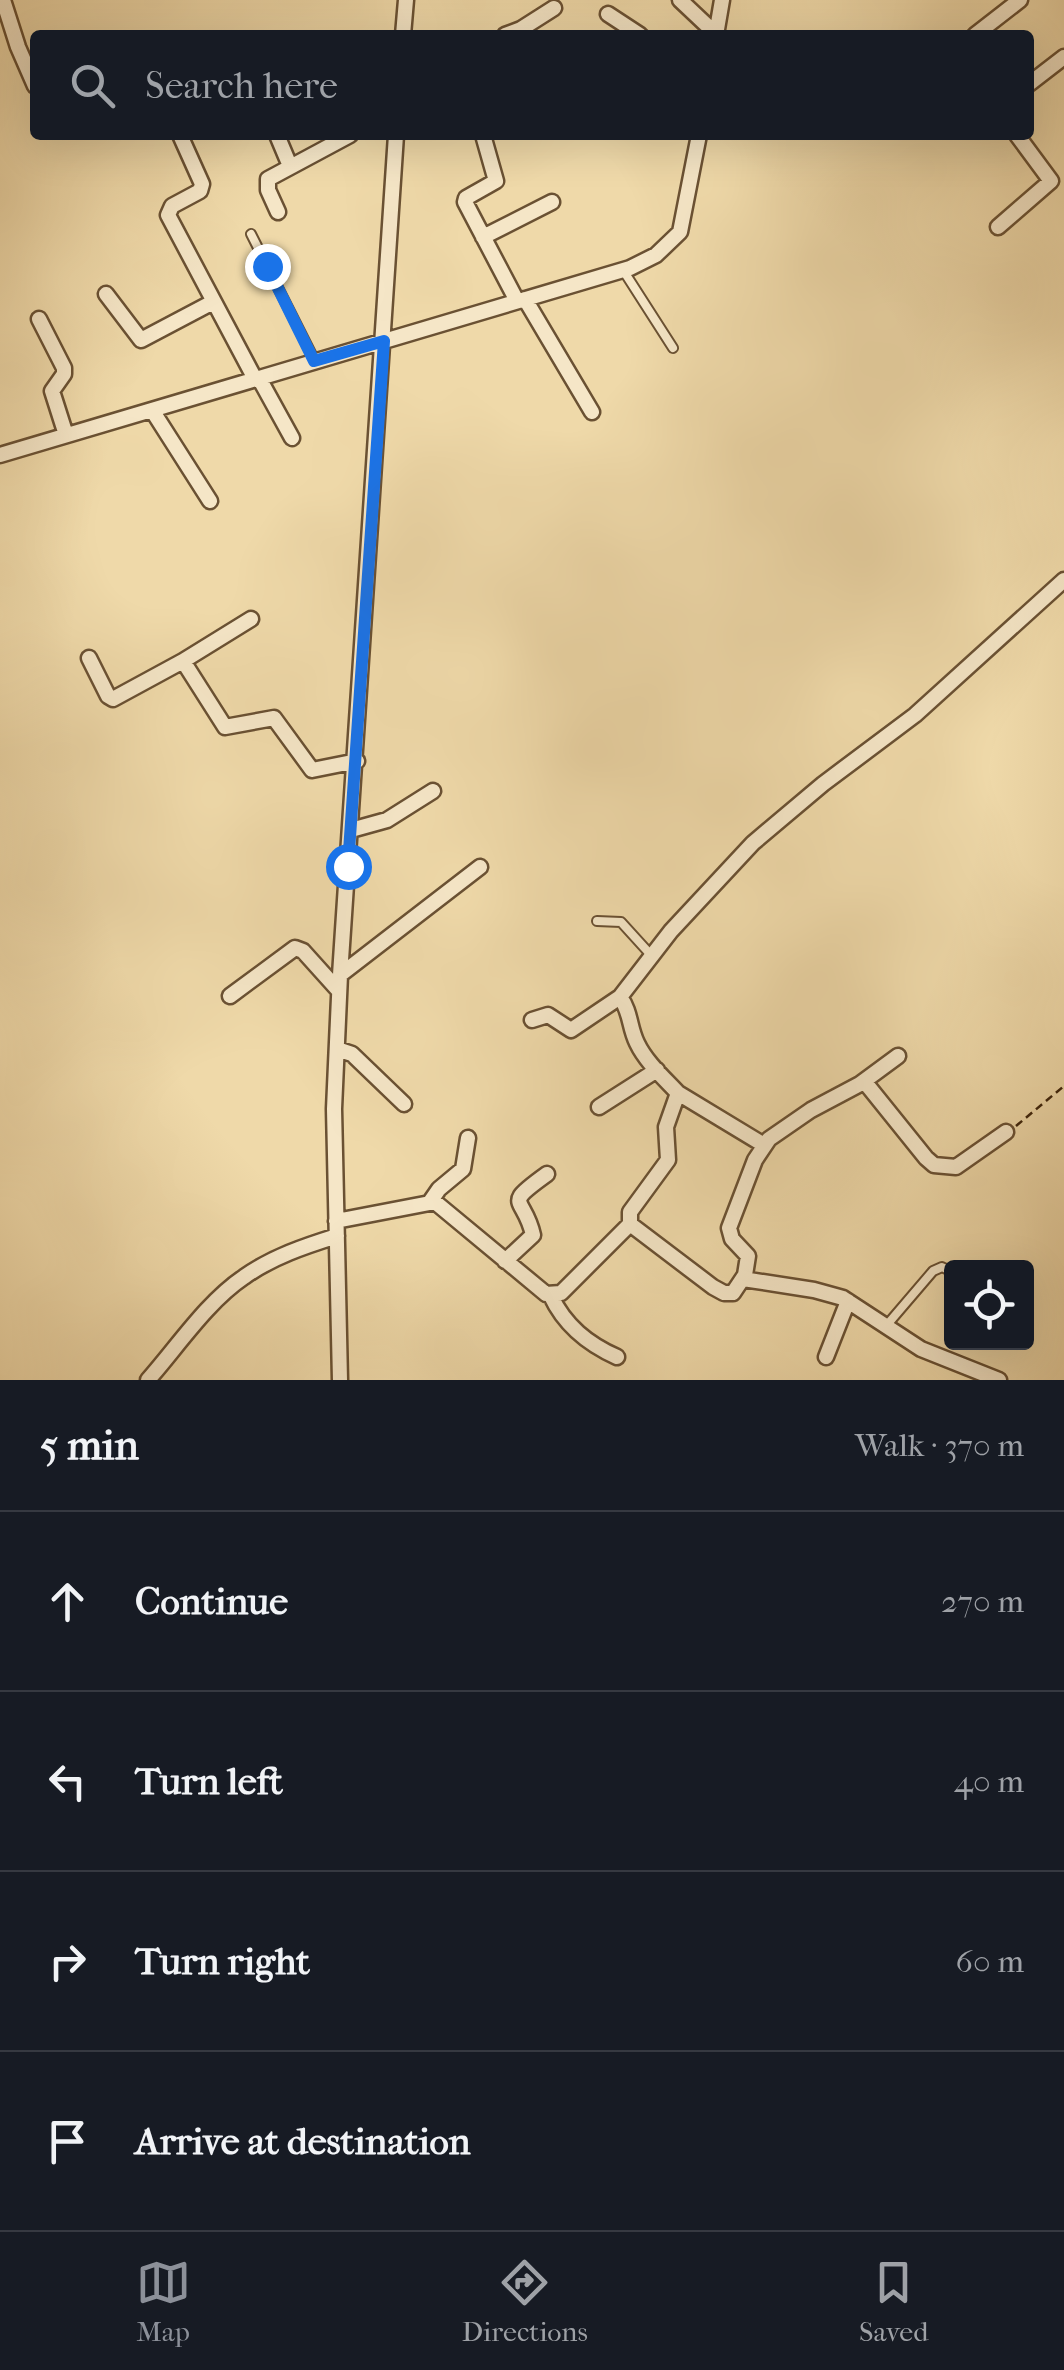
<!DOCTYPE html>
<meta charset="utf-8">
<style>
:root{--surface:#171b24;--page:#242831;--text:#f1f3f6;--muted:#9ea1a6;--line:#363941;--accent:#8c9099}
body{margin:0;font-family:"IM FELL French Canon",serif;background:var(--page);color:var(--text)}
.controls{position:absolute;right:30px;bottom:30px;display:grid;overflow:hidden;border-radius:10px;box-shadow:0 10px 40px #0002}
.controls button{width:90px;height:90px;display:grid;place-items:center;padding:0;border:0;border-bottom:2px solid var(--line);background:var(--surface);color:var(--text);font:50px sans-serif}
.stop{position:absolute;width:30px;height:30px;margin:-22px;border:8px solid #1a73e8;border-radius:50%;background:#fff}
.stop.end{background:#1a73e8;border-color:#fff;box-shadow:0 2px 10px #0008}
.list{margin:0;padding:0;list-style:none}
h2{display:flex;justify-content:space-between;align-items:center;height:130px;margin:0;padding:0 40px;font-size:42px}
h2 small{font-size:32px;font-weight:400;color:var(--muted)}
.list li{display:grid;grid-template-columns:65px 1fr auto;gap:30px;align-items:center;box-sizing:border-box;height:180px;padding:0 40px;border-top:2px solid var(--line)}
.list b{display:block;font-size:38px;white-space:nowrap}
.list em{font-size:32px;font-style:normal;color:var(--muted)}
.icon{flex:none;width:55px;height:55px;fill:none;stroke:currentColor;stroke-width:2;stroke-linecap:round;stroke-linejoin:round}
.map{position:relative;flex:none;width:1064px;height:1380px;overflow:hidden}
.search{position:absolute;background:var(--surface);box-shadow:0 10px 40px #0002;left:30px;right:30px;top:30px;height:110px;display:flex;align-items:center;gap:25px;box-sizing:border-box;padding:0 35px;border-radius:10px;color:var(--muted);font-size:38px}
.sheet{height:850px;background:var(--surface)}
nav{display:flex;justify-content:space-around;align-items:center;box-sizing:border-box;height:140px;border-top:2px solid var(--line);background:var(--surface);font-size:28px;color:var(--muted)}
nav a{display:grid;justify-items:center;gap:5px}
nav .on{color:var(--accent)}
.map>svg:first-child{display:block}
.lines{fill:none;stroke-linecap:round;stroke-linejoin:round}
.lane-casing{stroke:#6a5133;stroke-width:12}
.street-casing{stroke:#6a5133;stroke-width:19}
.path{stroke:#3d240c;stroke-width:2.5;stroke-dasharray:8 5;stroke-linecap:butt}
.lane{stroke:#f5e6c7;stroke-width:8}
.street{stroke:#f5e6c7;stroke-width:14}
.route{stroke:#1a73e8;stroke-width:12}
</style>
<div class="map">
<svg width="1064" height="1380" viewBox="0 0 1064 1380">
<rect width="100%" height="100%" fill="#efd9a9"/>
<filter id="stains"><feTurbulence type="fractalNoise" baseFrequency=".002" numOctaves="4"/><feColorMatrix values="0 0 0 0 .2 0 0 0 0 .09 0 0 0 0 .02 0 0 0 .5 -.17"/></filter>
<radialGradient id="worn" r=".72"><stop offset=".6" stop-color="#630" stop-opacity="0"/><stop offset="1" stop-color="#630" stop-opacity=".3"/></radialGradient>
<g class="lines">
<g class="lane-casing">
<path id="lane" d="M251,234l64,127
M623,270l50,78
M597,921l24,1 30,33
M886,1326l47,-55 9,-4 10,5"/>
</g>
<g class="street-casing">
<path id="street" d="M3,0l15,47 17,39
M680,0l36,34
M608,14l32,21
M403,35l3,-35
M505,35l16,-6 33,-21
M716,35l6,-35
M975,35l45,-35
M1029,84l35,-27
M180,135l22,49 -2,7 -28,15 -4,9 87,164
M277,135l13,31
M483,135l13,46 -30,17 -1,4 52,99
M278,212l-10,-22v-11l82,-44
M998,227l53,-46 -34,-46
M483,237l69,-35
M106,294l35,46 72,-38
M525,299l67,113
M39,319l25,49v6l-12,17 14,44
M259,378l33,60
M152,410l58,91
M0,455l630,-187 26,-13 24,-23 19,-97
M89,658l19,38 5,3 70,-38 42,66 49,-9 38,52 45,-9
M183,661l68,-42
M351,830l36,-10 46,-29
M340,975l140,-108
M230,996l65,-48 8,3 36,40
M532,1020l16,-5 23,15 49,-33
M337,1049l15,5 52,50
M864,1081l62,77 8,7 22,2 50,-35
M678,1093l86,52
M599,1107l58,-37
M430,1202l9,-13 24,-20 5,-31
M336,1221l99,-19 111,92 15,-1 69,-69v-12l38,-52 -2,-33 12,-34c-14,-15 -32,-31 -41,-50 -8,-16 -6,-31 -17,-46l51,-66 82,-88 70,-59 92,-69 149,-135
M630,1224l83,63 11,6h9l12,-18 3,-19 -16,-17 -3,-11 26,-68 14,-21 42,-29 49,-26 38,-28
M505,1261l28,-26c-9,-40 -32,-28 14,-61
M743,1279l71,11 29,8 78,51 78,31
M551,1296c14,30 37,48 66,61
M826,1357l22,-56
M148,1380c30,-34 59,-78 96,-103 28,-20 61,-31 93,-41
M340,1380l-6,-271 6,-134 56,-840"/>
</g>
<path class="path" d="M1016,1126l48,-40"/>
<use href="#lane" class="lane"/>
<use href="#street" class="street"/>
</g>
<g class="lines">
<path class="route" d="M267,266l47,95 70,-20 -36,525"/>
</g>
<rect width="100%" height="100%" filter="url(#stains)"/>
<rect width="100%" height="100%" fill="url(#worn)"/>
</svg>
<div class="controls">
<button><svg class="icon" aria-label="locate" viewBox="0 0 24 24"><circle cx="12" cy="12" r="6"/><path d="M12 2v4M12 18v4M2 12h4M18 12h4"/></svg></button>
</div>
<div class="stop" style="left:348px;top:866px"></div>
<div class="stop end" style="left:267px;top:266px"></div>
<div class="search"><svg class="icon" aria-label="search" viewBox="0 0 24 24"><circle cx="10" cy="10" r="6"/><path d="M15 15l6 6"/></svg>Search here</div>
</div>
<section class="sheet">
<h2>5 min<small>Walk · 370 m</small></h2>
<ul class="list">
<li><svg class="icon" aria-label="ahead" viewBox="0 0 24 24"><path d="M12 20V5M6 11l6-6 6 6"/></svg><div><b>Continue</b></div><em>270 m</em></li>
<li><svg class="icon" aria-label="left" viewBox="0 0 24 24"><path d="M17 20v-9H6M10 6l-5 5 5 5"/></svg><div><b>Turn left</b></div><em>40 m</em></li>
<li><svg class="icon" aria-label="right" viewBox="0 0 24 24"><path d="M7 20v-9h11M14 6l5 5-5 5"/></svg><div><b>Turn right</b></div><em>60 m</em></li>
<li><svg class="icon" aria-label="arrive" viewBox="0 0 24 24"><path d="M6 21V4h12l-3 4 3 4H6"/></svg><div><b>Arrive at destination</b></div></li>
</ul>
</section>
<nav>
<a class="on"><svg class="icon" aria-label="map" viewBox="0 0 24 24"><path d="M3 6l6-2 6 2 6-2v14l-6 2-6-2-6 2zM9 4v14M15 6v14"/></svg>Map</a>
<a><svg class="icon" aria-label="directions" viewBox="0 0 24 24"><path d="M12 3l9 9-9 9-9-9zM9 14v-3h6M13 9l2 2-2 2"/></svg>Directions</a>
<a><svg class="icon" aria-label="saved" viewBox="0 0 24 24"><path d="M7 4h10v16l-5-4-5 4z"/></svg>Saved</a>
</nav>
